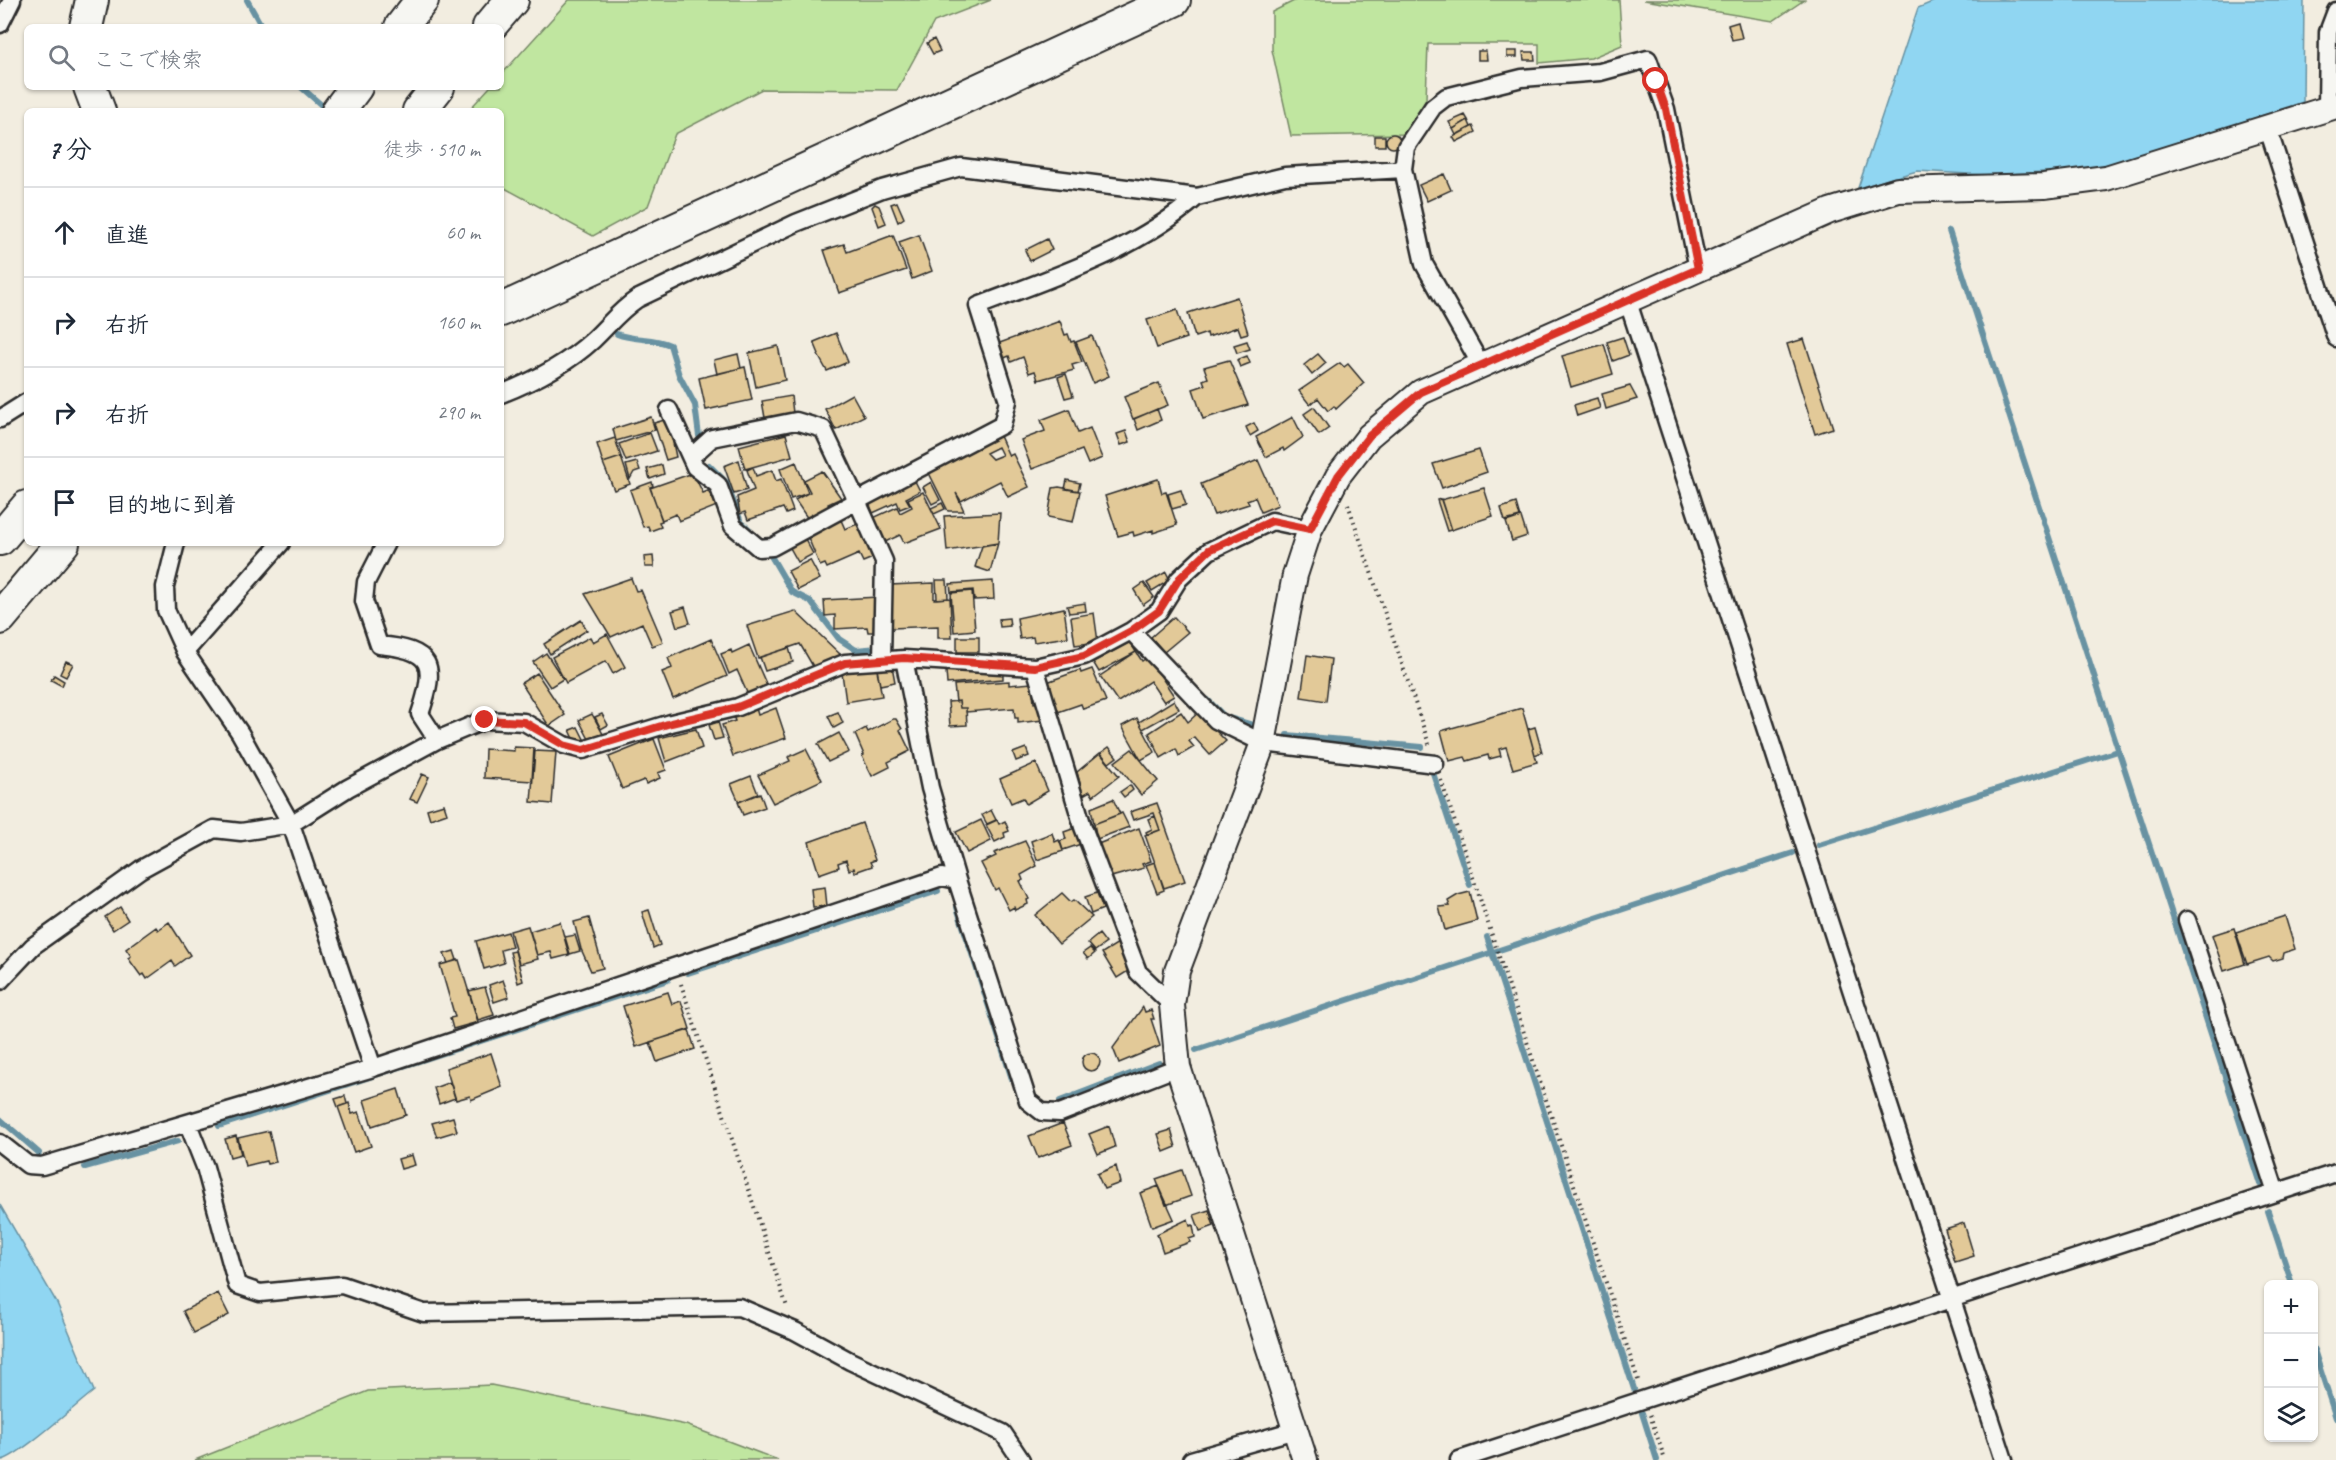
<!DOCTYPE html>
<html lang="ja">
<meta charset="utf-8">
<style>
:root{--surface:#fff;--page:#f2f2f3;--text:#1f2937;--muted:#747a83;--line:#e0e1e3}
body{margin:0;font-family:Caveat,"Klee One",sans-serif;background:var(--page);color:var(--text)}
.controls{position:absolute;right:18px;bottom:18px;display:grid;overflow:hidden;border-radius:9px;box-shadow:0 2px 4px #0004}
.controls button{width:54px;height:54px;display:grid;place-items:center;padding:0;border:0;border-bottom:2px solid var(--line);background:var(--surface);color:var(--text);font:30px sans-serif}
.stop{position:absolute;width:18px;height:18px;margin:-14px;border:4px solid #d93025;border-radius:50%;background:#fff}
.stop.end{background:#d93025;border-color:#fff;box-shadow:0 2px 6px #0008}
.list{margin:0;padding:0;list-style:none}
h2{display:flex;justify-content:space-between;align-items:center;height:78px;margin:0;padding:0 24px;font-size:26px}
h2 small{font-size:20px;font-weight:400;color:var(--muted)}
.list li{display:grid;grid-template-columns:39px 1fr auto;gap:18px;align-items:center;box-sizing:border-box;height:90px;padding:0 24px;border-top:2px solid var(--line)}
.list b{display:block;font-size:22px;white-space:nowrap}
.list em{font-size:20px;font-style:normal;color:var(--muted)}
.icon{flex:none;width:33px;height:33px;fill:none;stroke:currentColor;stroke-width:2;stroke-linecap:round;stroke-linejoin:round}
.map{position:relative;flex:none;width:2336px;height:1460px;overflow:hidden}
.search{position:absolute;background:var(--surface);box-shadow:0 2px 4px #0004;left:24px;top:24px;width:480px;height:66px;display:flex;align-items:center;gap:15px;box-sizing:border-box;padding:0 21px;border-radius:9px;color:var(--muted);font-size:22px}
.panel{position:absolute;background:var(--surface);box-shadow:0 2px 4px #0004;left:24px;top:108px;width:480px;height:438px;border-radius:9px}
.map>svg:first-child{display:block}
.green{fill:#c0e6a0;stroke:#768866;stroke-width:1.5}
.water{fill:#90d6f2;stroke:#6892a2;stroke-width:1.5}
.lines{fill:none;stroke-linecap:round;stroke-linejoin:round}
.stream{stroke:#6892a2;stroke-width:6}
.building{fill:#e2c998;stroke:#2b2b2b;stroke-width:1.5;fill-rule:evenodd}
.street-casing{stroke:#2b2b2b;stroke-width:21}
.secondary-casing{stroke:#2b2b2b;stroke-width:28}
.highway-casing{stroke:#2b2b2b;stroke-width:36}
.path{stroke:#2b2b2b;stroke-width:4;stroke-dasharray:1.5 4.5;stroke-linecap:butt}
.street{stroke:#f6f6f2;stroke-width:16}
.secondary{stroke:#f6f6f2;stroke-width:24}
.highway{stroke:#f6f6f2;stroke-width:32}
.route{stroke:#d93025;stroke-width:8}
</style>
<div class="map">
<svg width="2336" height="1460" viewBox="0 0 2336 1460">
<rect width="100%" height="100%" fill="#f2ede0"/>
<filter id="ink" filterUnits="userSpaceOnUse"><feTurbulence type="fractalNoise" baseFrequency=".0167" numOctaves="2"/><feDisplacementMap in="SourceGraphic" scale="12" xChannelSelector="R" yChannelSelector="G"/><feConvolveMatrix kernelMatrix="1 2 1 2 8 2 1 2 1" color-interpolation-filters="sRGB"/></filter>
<g filter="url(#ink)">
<path class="green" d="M569,0h422l-57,22 -37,68 -135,-1 -87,45 -27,72 -55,30 -92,-50v-75h-33l22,-24h11v-12z
M1296,0h323l3,45 -31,13 -52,5v-19h-111l-2,55 -19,35 -116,2 -19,-86v-38z
M1644,0h160l-31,21z
M491,1385l195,40 92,35h-583l173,-69z"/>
<path class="water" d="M1937,0h367l-1,102 -202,67 -115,6 -69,-4 -59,17 60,-180z
M0,1205l57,98 37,88c-17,13 -78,68 -93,69z"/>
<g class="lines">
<path class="stream" d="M247,0l15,27
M301,87l26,23
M1949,231l311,953
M617,334c18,7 36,3 53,11l9,30 16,30 4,31
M709,465l17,17 15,40 8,7
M771,556l21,36 18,9 29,38 17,11 22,-2
M1208,700l17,17 31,9
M1287,735l135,12
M1432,770l38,115
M1819,845l299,-94
M957,907l55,172
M1487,937l147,452
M688,973l250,-82
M1196,1050l597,-197
M1060,1101l99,-38
M0,1119l39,34
M219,1126l449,-146
M85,1167l93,-26
M2268,1211l24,73
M2314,1350l22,68
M1642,1413l15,47"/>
</g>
<path class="building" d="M1738,22l4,16 -10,2 -4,-15z
M934,39l6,12 -7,3 -6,-11z
M1478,51h8l1,9h-9z
M1507,51h10v6h-10z
M1523,52h11l1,8h-11z
M1465,115l3,5 -15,9 -4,-7z
M1468,120l3,7 -15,8 -3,-6z
M1473,126l3,6 -20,10 -3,-5z
M1386 141a7 7 0 1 1 14 0a7 7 0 1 1-14 0Z
M1375,136h10v10h-10z
M1444,174l7,16 -24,11 -8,-16z
M897,202l7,16 -6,4 -7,-18z
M875,204l4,2 7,17 -7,3 -7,-19z
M893,235l13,35 -67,23 -15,-43 20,-6 3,8z
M919,235l13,36 -20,8 -13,-37z
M1047,239l5,11 -22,11 -5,-11z
M1237,297l11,36 -7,2 -3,-8 -30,10 -1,-4 -12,4 -7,-24z
M1177,310l9,28 -29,10 -10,-28z
M1060,321l5,14 3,-1 3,8 3,-1 8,21 -10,3 2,5 -36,10 -3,-9 -6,2 -6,-16 -12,5 -2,-6 -7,3 -5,-15z
M836,333l12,29 -21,9 -9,-16 1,-1 -5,-12z
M1092,336l17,40 -16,7 -17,-41z
M1623,337l6,18 -16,6 -6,-19z
M1804,339l29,89 -18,6 -28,-90z
M1247,341l3,8 -13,4 -3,-8z
M1604,344l9,30 -42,13 -9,-31z
M778,346l7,34 -29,7 -7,-34z
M738,354l3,14 -24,6 -3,-14z
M1318,354l8,9 -14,12 -8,-10z
M1247,356l3,7 -10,4 -3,-7z
M1229,360l19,45 -45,14 -10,-30 12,-4 -2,-5 5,-2 -4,-11z
M1340,363l4,4 4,-3 16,19 -28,26 -2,-3 -6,5 -10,-13 -8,7 -11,-14z
M745,367l7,33 -46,10 -7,-32z
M1066,374l7,22 -8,2 -7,-21z
M1159,383l9,22 -35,14 -9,-22z
M1630,386l7,13 -31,10 -4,-15z
M852,394l12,22 -28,14 -11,-21z
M791,396l2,17 -28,5 -3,-17z
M1597,398l3,10 -23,8 -3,-11z
M1314,407l15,21 -10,7 -15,-21z
M1069,409l9,24 12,-5 12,30 -14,6 -6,-14 -50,19 -11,-29 24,-9 -4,-11z
M1157,409l4,11 -23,10 -4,-11z
M651,417l4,13 -39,11 -3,-12z
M1293,417l10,20 -19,14 -1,-3 -17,9 -10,-20z
M668,419l8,38 -10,3 -12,-37z
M1254,423l4,8 -8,5 -4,-9z
M1126,431l4,11 -9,3 -4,-11z
M650,433l7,18 -31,10 -7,-17z
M786,434l6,22 -47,13 -6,-23z
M1000,436l9,20 4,-2 16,33 -21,10 -8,-16 -39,20 -5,-8 8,18h-16l-20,-40zM998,447l4,8 -10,4 -6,-6z
M615,438l6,19 -18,6 -6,-19z
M1479,450l8,22 -45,16 -9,-24z
M621,457l9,27 -16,6 -11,-27z
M739,460l8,30 -13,4 -10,-28z
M1258,460l20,45 -17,7 -6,-15 -8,3 2,4 -35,11 -13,-31z
M637,462l3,8 -6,2 -4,7 -4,-14z
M796,462l12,31 -17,6 -11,-30z
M662,465l2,9 -14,5 -3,-10z
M753,467l3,9 16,-6 4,11 5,-2 12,32 -7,3 -3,-6 -35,12 -3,-8 -5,2 -3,-17 17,-7 -7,-20z
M822,471l19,27 -13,6 2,4 -22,11 -13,-19 15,-8 -6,-12z
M693,473l10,20 5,-2 9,15 -38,15 -3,-7 -14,6 -12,-32z
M914,479l6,12 -14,7 4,7 -10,4 -3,-7 -24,11 -5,-13z
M1158,479l4,14 4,-1 11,33 -24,8v-3l-19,6 -1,-4 -15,4 -13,-40z
M1067,480l13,3 -2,8 -13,-2z
M652,482l1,4 -3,1 12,34 -3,1 2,5 -11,4 -2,-5 -5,1 -13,-37z
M931,482l9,18 -8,4 -9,-17z
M1059,487l21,4 -7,31 -25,-5 5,-29z
M1484,488l9,28 -42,14 -10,-30z
M1181,490l5,15 -14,4 -4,-15z
M923,492l18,37 -37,14 -4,-8 -17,8 -12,-24 26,-12 3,6 12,-6 -4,-8z
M1441,499l10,31 -4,1 -10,-31z
M942,503l3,6 -11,5 -3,-6z
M1516,503l4,14 -15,4 -4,-13z
M1000,513l-2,30 -51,8 -3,-35z
M1521,517l6,19 -15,5 -6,-19z
M841,520l4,9 15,-6 15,34 -12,5 -4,-8 -32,14 -2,-4 -5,2 -13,-31z
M804,537l9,17 -15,8 -9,-16z
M998,543l-8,29 -15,-5 7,-21z
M653,556l1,11h-9l-1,-10z
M810,560l10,19 -22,11 -10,-19z
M1166,572l4,8 -18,11 -5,-8z
M631,578l5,13 5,-1 22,52 -11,4 -10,-23 -31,14 -26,-43z
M936,580h11l1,18 -11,1z
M993,581l1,18 -20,1 -1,-10 -22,2 -1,-8z
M934,583v16l16,-1 2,40h-14v-12l-46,2 -2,-43z
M1144,583l10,14 -11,8 -9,-15z
M972,591l3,39 -21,2 -3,-39z
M878,597l2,35h-12l-1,-5 -32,2v-14l-10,1 -1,-16z
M1085,603l1,8 -17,2 -2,-7z
M685,607l5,16 -13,4 -5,-16z
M1064,608l4,29 -34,5 -1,-5 -13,2 -3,-21z
M795,611l47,45 -28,12 -14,-24 -42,14 -11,-32z
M1094,613l4,29 -23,3 -4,-28z
M1174,617l14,15 -24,20 -13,-15z
M1009,618l1,8 -10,1 -1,-8z
M581,620l6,10 -37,24 -6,-10z
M607,634l18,33 -12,7 -7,-13 -40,22 -14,-26 38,-20 3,5z
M957,637h22v15h-22z
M711,639l16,37 -54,23 -11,-27 10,-4 -4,-10z
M1130,642l6,10 -37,20 -6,-10z
M749,645l18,41 -19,9 -11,-25 -8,4 -8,-20 10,-4 1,3z
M789,648l4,14 -28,9 -5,-14z
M1136,652l6,9 6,-4 26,39 -10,6 -14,-21 -32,21 -18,-26z
M546,653l17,26 -13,8 -17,-25z
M1307,655l24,4 -5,42 -25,-4z
M66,661l7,3 -7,13 -6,-3z
M876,665l6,31 -36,6 -4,-29z
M892,666l3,16 -15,3 -3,-16z
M1092,669l14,32 -23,8 -2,-5 -23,8 -11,-30 33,-12 1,3z
M989,670l14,3v6l-56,5 -1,-13z
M537,673l28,42 -16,11 -28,-43z
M54,675l10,6 -2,5 -11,-6z
M1009,681v4l23,-2 2,20 6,-1 3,18 -25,3v-5h-3l-1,-10 -48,4v-4h-6l-1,-7 -3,1 -2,-17z
M1174,700l5,9 -36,20 -4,-7z
M959,701l1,7h6l1,17 -17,1 -2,-24z
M756,708l2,7 18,-7 10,30 -53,18 -11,-31 13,-4 -2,-5z
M1522,708l15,54 -24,7 -7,-22 -7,2 2,7 -12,3 -1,-4 -21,6 -2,-4 -16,4 -8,-30z
M838,712l5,11 -9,5 -6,-12z
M1181,712l7,10 10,-9 28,28 -16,14 -16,-18 -5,4 5,6 -15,9 -3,-7 -15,9 -12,-25z
M592,714l11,20 -13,7 -11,-21z
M602,714l6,11 -7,4 -6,-12z
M1137,718l18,34 -14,8 -19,-34z
M893,719h3l6,10 -2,1 10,21 -22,11 2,5 -18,9 -10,-20 2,-1 -9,-21 11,-6 2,4z
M718,722l5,16 -9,2 -5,-15z
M578,727l6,12 -8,4 -6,-13z
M1535,727l7,25 -7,3 -7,-26z
M696,729l6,19 -36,14 -7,-24z
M839,733l10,19 -21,10 -10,-18z
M654,739l12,31 -8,3 2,5 -14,6 -2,-4 -22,9 -13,-32z
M514,747l20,1 -2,33 -48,-3 1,-29 29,2z
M1109,747l8,10 -8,6 -8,-10z
M1026,748l3,8 -13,5 -3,-8z
M806,749l16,31 -49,23 -15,-28 32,-14 -2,-4z
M1132,749l26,32 -17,14 -26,-33z
M535,751l21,1 -4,52 -21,-2z
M1100,753l19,23 -26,20 -3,-5 -7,4 -6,-23z
M1036,763l12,28 -22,13 -3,-6 -12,5 -11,-24z
M422,774l7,3 -12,25 -7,-3z
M751,776l7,18 -19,8 -8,-18z
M1130,785l3,5 -9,7 -4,-5z
M760,793l5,14 -22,8 -5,-13z
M1113,799l7,15 -26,10 -3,-16z
M1157,803l28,78 -21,7 -19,-53 15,-5 -6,-17 -21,7 -3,-8z
M444,804l3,9 -17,6 -3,-10z
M991,810l5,10 -9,4 -5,-9z
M1122,813l7,14 -32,12 -3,-15z
M1155,816l5,14 -13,5 -1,-3 6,-3 -4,-10z
M981,820l10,21 -24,12 -11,-21z
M997,820l2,4 6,-3 4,10 -5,2 1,4 -10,5 -9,-17z
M862,823l13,37 -5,2 2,4 -17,6 -1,-4 -5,2 -3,-10 -8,3 1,4 -20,7 -10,-32z
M1078,827l6,16 -21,7 -3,-9 6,-2 -2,-7z
M1139,828l12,33 -9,3 2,4 -33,9 -13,-33z
M1052,833l3,9 4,-2 4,11 -26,9 -6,-19z
M1025,841l12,25 -16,9 2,5 -3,1 9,18 -2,1 1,4 -13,6 -1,-3 -5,3 -11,-22 -3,2 -14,-27 15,-7 -2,-3z
M1155,862l9,28 -7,3 -11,-28z
M825,887l2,19 -14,1 -2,-18z
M1470,892l7,29 -32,9 -6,-23 11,-1 -2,-5 10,-6z
M1062,893l9,9 3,-2 18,17 -33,27 -24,-29z
M1097,893l6,16 -12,5 -6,-17z
M120,907l8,13 -15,10 -8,-13z
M649,910l11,35 -7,3 -11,-36z
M2285,916l10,33 -11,4 -1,5 -10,3 -4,-4 -22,7 -11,-32z
M589,918l14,50 -12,3 -10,-22 -7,-27z
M169,922l21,33 -15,11 -3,-5 -25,18 -3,-5 -3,2 -13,-18 3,-2 -5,-7 30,-22 2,3z
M560,922l9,33 -16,4 -2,-7 -14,3 -7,-24z
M528,926l10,33 -19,5 -9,-33z
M2234,928l11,36 -21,7 -12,-36z
M508,932l4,15 -11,3 3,13 -20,6 -8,-28z
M1099,934l7,9 -11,8 -7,-8z
M575,935l5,16 -10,3 -5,-17z
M1118,943l15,25 -16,10 -15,-25z
M1090,948l5,5 -7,6 -5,-6z
M454,951l3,9 -9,3 -4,-9z
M515,951l8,30 -5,2 -8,-31z
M459,960l19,62 -25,7 -3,-11 5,-1 -15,-52z
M503,980l6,17 -15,5 -5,-17z
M485,987l9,28 -16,5 -9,-29z
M668,992l4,12 9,-3 9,28 -54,18 -13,-41z
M1143,1007l2,5 6,-2 3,9h-3l9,27 -41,17 -6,-15z
M689,1030l6,19 -38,13 -7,-20z
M491,1053l11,34 -31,13 -1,-4 -14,4 -10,-32z
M1082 1062a9 9 0 1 1 18 0a9 9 0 1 1-18 0Z
M450,1082l5,16 -16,6 -5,-16z
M398,1089l8,26 -34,11 -8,-26z
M345,1096l2,8 -9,3 -3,-8z
M349,1103l3,11 7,-2 12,34 -17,6 -16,-45z
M453,1117l4,14 -20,6 -5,-14z
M1063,1123l9,22 -34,13 -9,-22z
M1109,1126l6,21 -17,7 -9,-20z
M1171,1130l5,17 -12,5 -6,-18z
M269,1131l7,31 -9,2 -1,-3 -21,5 -7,-28z
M236,1136l5,18 -11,3 -5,-18z
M412,1155l3,10 -14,4 -3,-10z
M1116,1166l4,17 -16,6 -7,-15z
M1182,1170l9,26 -25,9 -10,-26z
M1159,1186l15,33 -22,8 -12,-34z
M1209,1210l5,16 -14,5 -6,-16z
M1188,1219l2,7 3,-1 2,12 -6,2 1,3 -27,10 -6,-18z
M1964,1223l10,33 -19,6 -10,-33z
M218,1293l11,22 -35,18 -11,-22z"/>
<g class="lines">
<g class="street-casing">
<path id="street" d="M0,24l12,-24
M2327,109l1,-77 8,-21
M2268,129l68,209
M1403,169l3,-22 27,-40 13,-10 76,-19 78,-6 48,-13 18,50 32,160
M1627,299l377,1161
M501,394c33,-13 66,-30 92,-54 15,-14 26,-29 44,-41l159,-76 86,-34 79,-22 236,30 88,-21 118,-7 21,95 57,101
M669,410l26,57 23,18 15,41 26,22 13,-1 85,-46 27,60 -2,99
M0,419l27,-17
M691,457l21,-19 84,-17 27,8 34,72 145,-76 6,-24 -30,-95c77,-30 156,-54 219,-109
M176,543l-11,44 1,23 19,42 55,81 51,91 82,244
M386,543l-20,39 -2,19 15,44c54,5 58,19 41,69l17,26
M1131,631l85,89 47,23 172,21
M185,652l96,-109
M904,659l26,129 27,92
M1035,667l48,160 55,145 34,33
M2187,920l89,273
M0,981l33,-35 108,-77 73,-40 27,3 50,-8 57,-36 89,-48 48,-20 39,2 40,23 19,5 88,-27 67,-16 107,-44 59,-4 131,8 49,-11 47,-25 28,-20 20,-32 30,-28 63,-30 38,8
M188,1124l17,43 32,118 23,8 82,-8 82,28 315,-6 56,24 55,30 153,72 18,27
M0,1143l28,22 14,1 331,-98 569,-191 15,3 71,221 14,11 18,1 118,-46
M1191,1460l104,-30
M1459,1460l877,-287"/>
</g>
<g class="secondary-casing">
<path id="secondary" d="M1305,1460l-127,-393 -6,-62 5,-34 86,-228 32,-168 15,-46 28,-53 31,-40 52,-44 409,-181 68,-21 146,-4 62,-8 230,-72"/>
</g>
<g class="highway-casing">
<path id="highway" d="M86,27l6,-27
M401,27l21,-27
M489,27l23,-27
M90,87l9,24
M338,111l18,-24
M419,111l19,-24
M501,310l673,-310
M0,539l27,-32
M0,618l63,-75"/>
</g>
<path class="path" d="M1348,504l82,243
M1441,780l198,603
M681,984l106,323
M1650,1415l15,45"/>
<use href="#street" class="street"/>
<use href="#secondary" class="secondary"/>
<use href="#highway" class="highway"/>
</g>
</g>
<g class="lines" filter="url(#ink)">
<path class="route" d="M485,720l39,2 40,23 19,5 88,-27 67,-16 107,-44 59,-5 131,9 49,-11 47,-25 28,-20 20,-32 30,-29 63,-29 38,8 28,-53 31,-40 52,-44 277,-123 -32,-160 -10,-28"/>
</g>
</svg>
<div class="controls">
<button>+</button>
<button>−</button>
<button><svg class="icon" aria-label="layers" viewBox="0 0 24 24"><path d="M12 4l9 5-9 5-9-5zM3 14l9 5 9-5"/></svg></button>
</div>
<div class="stop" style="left:1656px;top:81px"></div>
<div class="stop end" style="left:485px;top:720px"></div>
<div class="search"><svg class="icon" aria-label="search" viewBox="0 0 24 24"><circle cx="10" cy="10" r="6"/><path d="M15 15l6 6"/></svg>ここで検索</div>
<section class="panel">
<h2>7 分<small>徒歩 · 510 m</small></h2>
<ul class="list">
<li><svg class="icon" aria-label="ahead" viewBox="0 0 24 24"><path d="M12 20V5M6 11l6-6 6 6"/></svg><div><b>直進</b></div><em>60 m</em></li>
<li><svg class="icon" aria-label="right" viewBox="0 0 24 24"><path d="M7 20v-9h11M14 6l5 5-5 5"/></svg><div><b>右折</b></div><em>160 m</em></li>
<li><svg class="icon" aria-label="right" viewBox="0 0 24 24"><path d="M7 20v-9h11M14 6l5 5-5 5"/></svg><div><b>右折</b></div><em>290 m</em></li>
<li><svg class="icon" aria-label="arrive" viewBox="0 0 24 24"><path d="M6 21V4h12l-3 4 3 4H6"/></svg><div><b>目的地に到着</b></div></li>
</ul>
</section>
</div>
